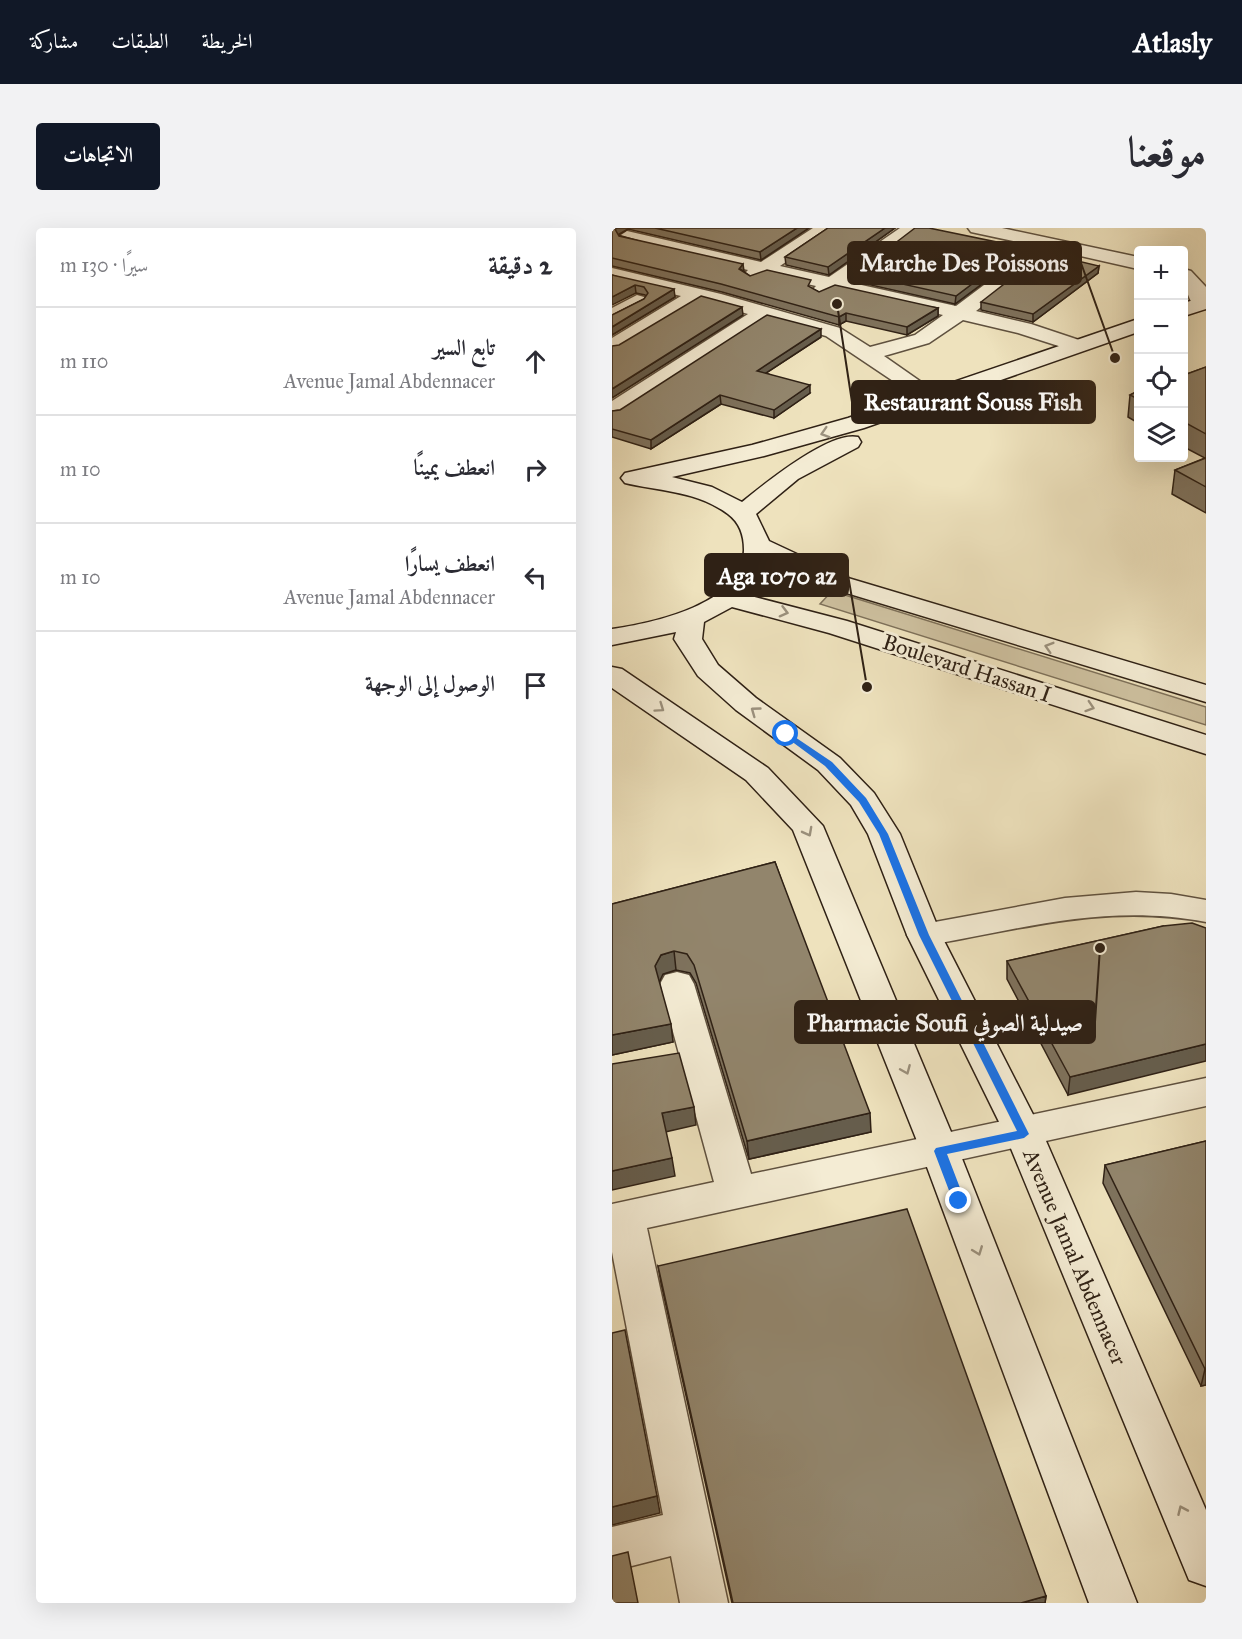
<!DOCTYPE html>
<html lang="ar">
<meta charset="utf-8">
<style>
:root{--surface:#fff;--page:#f2f2f3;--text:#2b2b33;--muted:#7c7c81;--line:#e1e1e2;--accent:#111827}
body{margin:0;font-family:"IM FELL Great Primer",Amiri,serif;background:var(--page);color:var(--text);direction:rtl}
.controls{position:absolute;right:18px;top:18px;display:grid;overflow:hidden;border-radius:6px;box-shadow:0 6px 24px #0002}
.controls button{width:54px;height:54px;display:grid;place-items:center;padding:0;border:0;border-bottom:2px solid var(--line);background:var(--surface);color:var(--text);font:30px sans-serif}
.stop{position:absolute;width:18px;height:18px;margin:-14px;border:4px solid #1a73e8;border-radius:50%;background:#fff}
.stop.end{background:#1a73e8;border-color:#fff;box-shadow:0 2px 6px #0008}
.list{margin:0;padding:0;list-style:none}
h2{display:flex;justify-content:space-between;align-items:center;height:78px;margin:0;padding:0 24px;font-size:26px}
h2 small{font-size:20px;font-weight:400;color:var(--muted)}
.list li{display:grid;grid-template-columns:39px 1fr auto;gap:18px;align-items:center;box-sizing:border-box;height:108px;padding:0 24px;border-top:2px solid var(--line)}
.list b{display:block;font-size:22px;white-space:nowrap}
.list p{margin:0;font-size:20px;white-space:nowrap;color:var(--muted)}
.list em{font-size:20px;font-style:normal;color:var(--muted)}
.icon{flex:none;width:33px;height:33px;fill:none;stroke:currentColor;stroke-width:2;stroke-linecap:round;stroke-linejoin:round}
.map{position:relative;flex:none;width:594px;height:1375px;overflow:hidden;direction:ltr;border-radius:6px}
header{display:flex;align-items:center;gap:36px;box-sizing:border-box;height:84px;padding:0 30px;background:var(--accent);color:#fff}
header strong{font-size:28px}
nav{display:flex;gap:33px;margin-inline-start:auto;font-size:21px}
.intro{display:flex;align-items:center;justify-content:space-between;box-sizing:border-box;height:144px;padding:0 36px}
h1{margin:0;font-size:42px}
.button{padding:15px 27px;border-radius:6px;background:var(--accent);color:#fff;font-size:21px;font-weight:700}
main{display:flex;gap:36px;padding:0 36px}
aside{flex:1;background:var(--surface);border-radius:6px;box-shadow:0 6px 24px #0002}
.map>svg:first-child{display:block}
.green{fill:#cec1a0;stroke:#7e715a;stroke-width:1.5}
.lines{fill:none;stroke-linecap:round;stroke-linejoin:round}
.street-casing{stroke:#5f513f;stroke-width:3}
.secondary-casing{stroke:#2f2115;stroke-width:3}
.street{fill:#f4ecd4;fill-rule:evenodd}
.secondary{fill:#f4ecd4;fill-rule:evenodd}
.wall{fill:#7e725d;stroke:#2f2115;stroke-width:1.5}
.shaded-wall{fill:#665d4c;stroke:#2f2115;stroke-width:1.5}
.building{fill:#92856c;stroke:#2f2115;stroke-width:1.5}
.oneway{stroke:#9b917e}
.route{fill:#1a73e8}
.labels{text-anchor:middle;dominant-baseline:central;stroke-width:6;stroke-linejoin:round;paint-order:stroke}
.street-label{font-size:22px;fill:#2f2115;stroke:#f4ecd4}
.leader{fill:none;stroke:#2f2115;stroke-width:2}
.callout-dot{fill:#2f2115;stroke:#f4ecd4;stroke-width:2}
.callout{fill:#2f2115;stroke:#2f2115;stroke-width:2}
.callout-label{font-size:24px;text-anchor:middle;font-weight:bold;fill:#fff}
</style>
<header>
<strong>Atlasly</strong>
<nav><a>الخريطة</a><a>الطبقات</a><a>مشاركة</a></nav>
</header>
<div class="intro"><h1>موقعنا</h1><a class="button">الاتجاهات</a></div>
<main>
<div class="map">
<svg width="594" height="1375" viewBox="0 0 594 1375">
<rect width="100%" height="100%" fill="#eee2bd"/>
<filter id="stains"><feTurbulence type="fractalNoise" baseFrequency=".00333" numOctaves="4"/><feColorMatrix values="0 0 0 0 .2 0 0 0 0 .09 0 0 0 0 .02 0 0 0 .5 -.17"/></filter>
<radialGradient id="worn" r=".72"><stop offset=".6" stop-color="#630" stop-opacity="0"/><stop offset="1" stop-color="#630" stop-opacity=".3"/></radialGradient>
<path class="green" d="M220,363l374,116v18l-386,-121z"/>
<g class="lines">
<g class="street-casing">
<path id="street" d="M201,0h22l-55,38 49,11 71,-49h21l-32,25 45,9 3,4 -3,4 -7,2 -51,-11 -28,21 108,24 80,-60 -65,-14 -3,-4h34l136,29v12l-84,-19 -78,61 55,13 54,18 3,4 -3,4h-14l-53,-17 -55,-13 -34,23 -45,13 53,37 3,5 -3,5h-16l-16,-14 -79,-53 -59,-16 -147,96 -8,2v-17l136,-87 -47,-13 -82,50 -7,2v-15l69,-42 -69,-16v-12l109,26 119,34 30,19 45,-12 28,-20 -108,-25 -15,8 -7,-2 -3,-4 6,-6 -49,-11 -15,7 -10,-6 6,-6 -128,-29 -2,-4 9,-6 134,31z
M572,41l7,2 15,16v22l-11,-1c-8,-12 -12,-26 -11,-39z
M25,67l7,2 3,4 -3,4 -32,18v-15z
M524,664l35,2 35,6v22c-100,-19 -184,7 -282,24l-12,-3 -5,-8 5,-8 12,-3 141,-26z
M65,744l12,3 5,9 57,190 455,-96v28l-559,122 81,375h-48l-9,-47 -59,15v-44l51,-12 -51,-263v-48l102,-22 -54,-198 5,-9z"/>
</g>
<g class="secondary-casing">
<path id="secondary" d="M594,68v13l-22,7v-13z
M526,91v13l-274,96 -100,28 -92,21 40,10 30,15c22,-18 88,-72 116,-65l3,5 -3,5 -60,32 -42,35 13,27 79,37 358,107v17l-376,-114 -61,-28 -7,15 -15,20 100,26 359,114v19l-377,-121 -97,-26 -28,15 -2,17 16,26 38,33 84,60 34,35 26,41 41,101 102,199 163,376v76l-17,-6 -184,-446 -98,-199 -39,-101 -17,-29 -33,-35 -82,-60 -38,-34 -24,-37 2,-7 -64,13v-16c41,-6 132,-25 132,-79 0,-15 -4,-27 -16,-36 -31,-23 -69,-23 -103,-31l-4,-5 4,-5 127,-28 96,-27z
M0,439l10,2 146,99 55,58 136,325 178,452h-48l-168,-452 -128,-321 -47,-50 -134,-92z"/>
</g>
<use href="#street" class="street"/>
<use href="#secondary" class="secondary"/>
</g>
<path class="wall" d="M0,0h197l-48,32 -133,-31 -10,6 125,36 7,5 61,12 8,4 119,16v8l-31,19 -61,-14 -7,4 -117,-33 -110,-26z
M216,0h67l-66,47 -43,-10 -1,-8z
M282,16l127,11 -66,49 -102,-23v-8l74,-6 9,-3 1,-1 -3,-3 -40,-8z
M487,38l-1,7 -65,49 -52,-12v-8z
M0,47l63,22 -63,38v-20l32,-16 2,-2 -1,-2 -9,-2z
M209,109l-55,36 44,20 -36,25 -53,-14 -70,45 -39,-12v-26l8,-1z
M594,139v146l-34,-19 3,-24 30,-12 -21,-11v-72z
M526,163v32l-10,-6 2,-22z
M163,634l96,270 -122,27 -53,-176 -6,-10 -14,-3 -13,4 -4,7 14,61 -61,13v-151z
M551,698l-95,169 -61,-116v-18z
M594,913v244l-5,1 -98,-203 2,-18z
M46,1038l388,330 -1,7h-313l-71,-320z"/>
<path class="shaded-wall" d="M5,0h10l1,1 -12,7 -1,-7z
M185,0h12l-48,32 -1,-8z
M273,0h10l-66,47 -1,-8z
M409,19v8l-66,49 1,-8z
M131,36l1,7 -5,-2z
M487,38l-1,7 -65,49v-8z
M23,57l1,8 -24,12v-8z
M62,61l1,8 -63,38v-8z
M130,79l1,8 -131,83v-9z
M326,80v8l-31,19v-8z
M234,85v8l-7,4v-8z
M209,101v8l-64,42v-8z
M198,157v8l-36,25v-8z
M108,167l1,9 -70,45v-9z
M62,723l2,19 -13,4 -5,11 -3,-19 6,-11z
M59,796l2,18 -61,13v-20z
M594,816v17l-138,34 2,-18z
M82,879l2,18 -31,7 -3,-19z
M258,885l1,19 -122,27 -2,-18z
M60,930l3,18 -63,14v-19z
M594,1140v17l-5,1 4,-17z
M45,1268l3,17 -48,12v-18z
M434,1368l-1,7h-24z"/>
<path class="building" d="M0,0h5l-2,1 4,7 124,28 -4,5 11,7 17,-6 44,10 -3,6 11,6 16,-7 103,23 -31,19 -61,-14 -7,4 -118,-33 -109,-26z
M43,0h142l-37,24z
M216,0h57l-57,39 -43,-10z
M303,0h14l92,19 -65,49 -103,-23 23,-17 51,11 9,-3 3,-5 -4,-7 -41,-8z
M432,25l55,13 -66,48 -52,-12z
M0,47l62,14 -62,38v-12l32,-16 4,-6 -4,-6 -9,-2 -23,12z
M89,68l41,11 -130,82v-43l7,-1z
M155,87l54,14 -64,42 53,14 -36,25 -54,-15 -69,45 -39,-11v-18l8,-1z
M594,139v67l-22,-12v-47z
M526,163v8l-8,-4z
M594,230v29l-31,-17z
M163,634l95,251 -123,28 -53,-176 -7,-11 -13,-3 -13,4 -6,11 16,58 -59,11v-131z
M580,695l14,5v116l-136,33 -63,-116 156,-35z
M67,825l15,54 -32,6 10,45 -60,13v-107z
M594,913v227l-1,1 -100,-204z
M295,981l139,387 -25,7h-288l-75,-337z
M13,1102l32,166 -45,11v-174z
M16,1324l10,51h-26v-47z"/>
<defs><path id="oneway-chevron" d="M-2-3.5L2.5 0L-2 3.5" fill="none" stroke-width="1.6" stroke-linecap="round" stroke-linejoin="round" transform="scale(1.5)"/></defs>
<g class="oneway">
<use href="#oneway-chevron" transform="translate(213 205) rotate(163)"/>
<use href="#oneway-chevron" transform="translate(172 384) rotate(15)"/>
<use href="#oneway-chevron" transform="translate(437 419) rotate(-163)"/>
<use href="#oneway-chevron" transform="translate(478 479) rotate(18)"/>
<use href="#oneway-chevron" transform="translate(48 480) rotate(35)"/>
<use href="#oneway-chevron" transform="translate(143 483) rotate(-144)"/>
<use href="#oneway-chevron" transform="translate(196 604) rotate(62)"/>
<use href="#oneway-chevron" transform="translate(294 842) rotate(67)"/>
<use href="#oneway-chevron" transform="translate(366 1023) rotate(69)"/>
<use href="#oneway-chevron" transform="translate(570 1282) rotate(-114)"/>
</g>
<path class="route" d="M174,503l46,31 34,36 22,36 41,101 100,199 -5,4 -77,16 18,47 -2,3 -4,2 -6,-5 -19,-50 2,-3 81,-17 -98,-196 -40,-101 -20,-32 -34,-36 -42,-31z"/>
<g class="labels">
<g class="street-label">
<text transform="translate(355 440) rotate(18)">Boulevard Hassan I</text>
<text transform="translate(463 1029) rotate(67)">Avenue Jamal Abdennacer</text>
</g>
</g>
<path class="leader" d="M503 130L469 35M225 76L240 174M255 459L236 347M488 720L483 794"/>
<g class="callout-dot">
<circle cx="503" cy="130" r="6"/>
<circle cx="225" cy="76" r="6"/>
<circle cx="255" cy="459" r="6"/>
<circle cx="488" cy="720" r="6"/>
</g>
<g class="callout">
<rect x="236" y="14" width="233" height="42" rx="6"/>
<rect x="240" y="153" width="243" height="42" rx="6"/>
<rect x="93" y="326" width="143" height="42" rx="6"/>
<rect x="183" y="773" width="300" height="42" rx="6"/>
</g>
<g class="callout-label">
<text x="352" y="43">Marche Des Poissons</text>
<text x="361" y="182">Restaurant Souss Fish</text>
<text x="165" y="356">Aga 1070 az</text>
<text x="333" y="803">Pharmacie Soufi صيدلية الصوفي</text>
</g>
<rect width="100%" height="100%" filter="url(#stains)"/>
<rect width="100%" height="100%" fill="url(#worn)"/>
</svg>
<div class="controls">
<button>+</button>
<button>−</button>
<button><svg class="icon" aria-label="locate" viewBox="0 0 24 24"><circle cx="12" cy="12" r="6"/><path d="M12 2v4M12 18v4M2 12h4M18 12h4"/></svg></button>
<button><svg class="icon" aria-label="layers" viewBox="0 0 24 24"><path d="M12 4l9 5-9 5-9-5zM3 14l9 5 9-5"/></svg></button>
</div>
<div class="stop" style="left:174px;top:506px"></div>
<div class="stop end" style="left:347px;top:973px"></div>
</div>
<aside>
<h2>2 دقيقة<small>سيرًا · 130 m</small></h2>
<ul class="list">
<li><svg class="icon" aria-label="ahead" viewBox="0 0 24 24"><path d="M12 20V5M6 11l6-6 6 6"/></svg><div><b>تابع السير</b><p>Avenue Jamal Abdennacer</p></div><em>110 m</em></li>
<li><svg class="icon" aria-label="right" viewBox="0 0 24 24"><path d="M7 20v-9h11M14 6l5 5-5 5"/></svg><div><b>انعطف يمينًا</b></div><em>10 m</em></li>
<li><svg class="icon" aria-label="left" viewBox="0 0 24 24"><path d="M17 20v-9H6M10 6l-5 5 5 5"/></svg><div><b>انعطف يسارًا</b><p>Avenue Jamal Abdennacer</p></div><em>10 m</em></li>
<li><svg class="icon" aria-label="arrive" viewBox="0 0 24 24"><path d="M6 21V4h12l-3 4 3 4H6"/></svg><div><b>الوصول إلى الوجهة</b></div></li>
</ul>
</aside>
</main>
